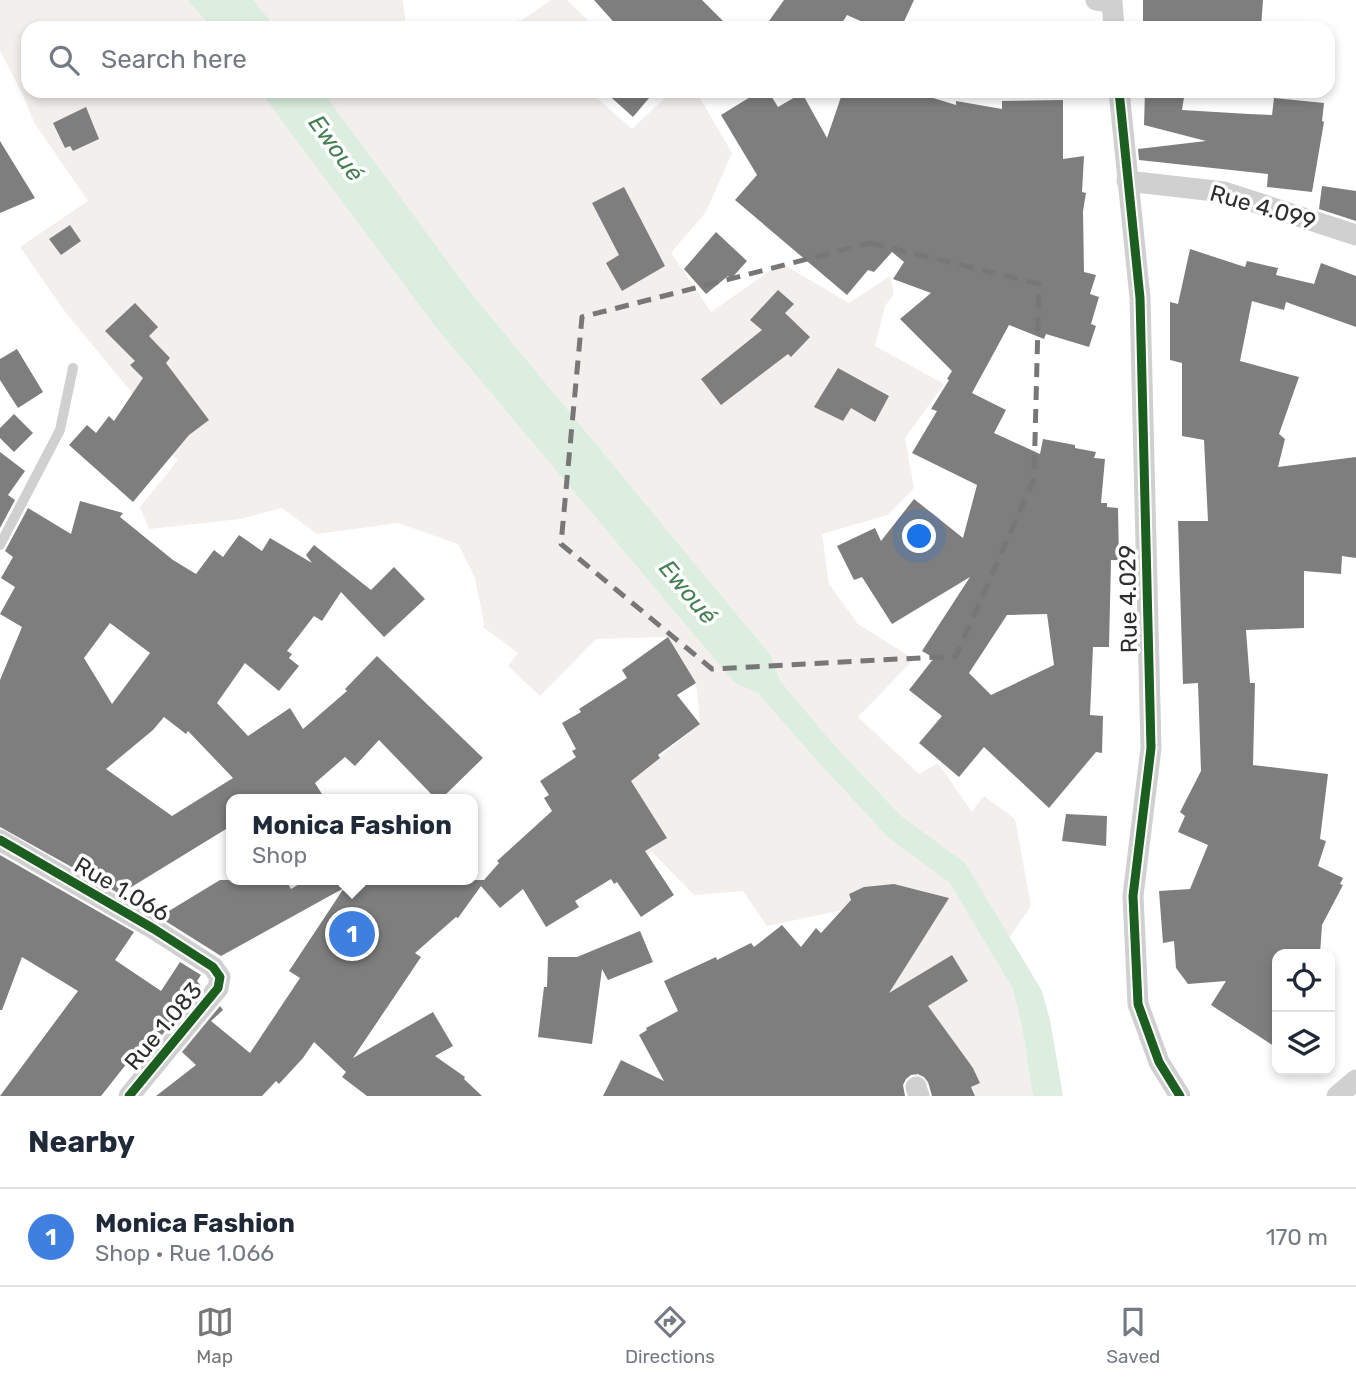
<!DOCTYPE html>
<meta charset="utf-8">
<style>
:root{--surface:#fff;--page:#f6f6f7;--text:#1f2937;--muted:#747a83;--line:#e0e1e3;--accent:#777}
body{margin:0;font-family:Rubik,sans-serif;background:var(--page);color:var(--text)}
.controls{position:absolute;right:21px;bottom:21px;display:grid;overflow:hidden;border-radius:14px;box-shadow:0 4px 10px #0003}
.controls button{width:63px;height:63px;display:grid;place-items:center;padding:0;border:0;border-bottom:2px solid var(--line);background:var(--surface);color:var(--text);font:35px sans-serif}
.you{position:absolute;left:920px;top:537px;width:24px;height:24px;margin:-18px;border:5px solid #fff;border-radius:50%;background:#1a73e8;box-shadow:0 0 0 10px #1a73e833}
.badge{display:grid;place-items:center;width:46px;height:46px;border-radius:50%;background:var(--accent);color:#fff;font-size:23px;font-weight:700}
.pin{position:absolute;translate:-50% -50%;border:4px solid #fff;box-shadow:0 2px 7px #0006}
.popup{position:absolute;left:226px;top:794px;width:252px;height:91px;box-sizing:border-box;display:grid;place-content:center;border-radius:14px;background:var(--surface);filter:drop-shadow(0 2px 5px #0005);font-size:23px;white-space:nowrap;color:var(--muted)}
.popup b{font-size:26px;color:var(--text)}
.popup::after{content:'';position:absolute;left:50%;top:100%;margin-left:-14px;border:14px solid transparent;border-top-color:var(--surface)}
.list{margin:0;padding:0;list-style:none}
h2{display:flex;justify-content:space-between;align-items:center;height:91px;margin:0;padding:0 28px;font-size:30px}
h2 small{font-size:23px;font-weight:400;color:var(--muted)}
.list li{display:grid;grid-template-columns:46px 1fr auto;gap:21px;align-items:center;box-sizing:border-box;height:98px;padding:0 28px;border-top:2px solid var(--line)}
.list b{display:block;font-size:26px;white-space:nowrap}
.list p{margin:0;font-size:23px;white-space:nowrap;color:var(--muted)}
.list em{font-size:23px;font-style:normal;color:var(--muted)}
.icon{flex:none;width:38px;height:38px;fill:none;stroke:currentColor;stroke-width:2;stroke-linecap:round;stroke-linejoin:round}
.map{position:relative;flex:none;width:1356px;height:1096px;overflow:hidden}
.search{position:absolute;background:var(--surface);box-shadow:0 4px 10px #0003;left:21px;right:21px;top:21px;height:77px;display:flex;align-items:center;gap:18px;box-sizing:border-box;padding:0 24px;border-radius:21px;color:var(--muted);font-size:26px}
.sheet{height:189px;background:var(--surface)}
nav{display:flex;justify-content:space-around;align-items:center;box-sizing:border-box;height:98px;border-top:2px solid var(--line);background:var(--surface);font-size:19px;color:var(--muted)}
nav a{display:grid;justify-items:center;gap:4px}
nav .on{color:var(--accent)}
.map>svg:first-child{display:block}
.green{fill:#f3efed}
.water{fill:#dbeee0}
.building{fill:#7e7e7e;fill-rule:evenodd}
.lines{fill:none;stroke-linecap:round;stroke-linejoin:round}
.service{stroke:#d0d0d0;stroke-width:10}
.minor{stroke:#d0d0d0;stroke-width:21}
.cycleway-casing{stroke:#fff;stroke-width:13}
.cycleway{stroke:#1b5e20;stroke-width:9}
.marked{fill:none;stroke:#777;stroke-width:5;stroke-dasharray:14 9;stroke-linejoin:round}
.labels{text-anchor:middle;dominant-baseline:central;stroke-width:7;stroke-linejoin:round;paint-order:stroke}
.street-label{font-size:23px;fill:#2e2e2e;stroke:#fff}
.water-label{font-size:24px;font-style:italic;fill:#448054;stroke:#fff}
</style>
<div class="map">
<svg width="1356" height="1096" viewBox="0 0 1356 1096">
<rect width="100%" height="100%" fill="#fff"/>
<path class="green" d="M0,0h403l3,28h-378v63h561l43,38 40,-38h24l36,62 -26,59 -35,41 40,59 70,-49 68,40 41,-27 4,18 -9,12 -10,40 69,38 -39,54 9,50 -26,27 -66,19 7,50 29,40 56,35 -56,58 61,57 19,-11 34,49 12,-16 31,23 16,87 -36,53 18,30 9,38 11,69h-58l-4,-9 9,-4 -8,-18 -48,21 -72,-89 96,-99c-38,-10 -61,-21 -99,-4l4,14 -86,18 -24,-35 -49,4 -42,-43 -28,27 -44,-75 60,-31 60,-49 -4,-41 -28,-46 -72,2 -56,57 -32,-30 10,-13 -35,-26 1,-4 -9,-45 -17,-34 -60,-21 -81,11 -35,-26 -42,11 -91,10 -9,-22 38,-47 -16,-14 -18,-39 -78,-94 -46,-66 68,-46 -53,-77 -14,-33 -21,-40z
M551,0h16l29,28h-147l73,-8z"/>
<path class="water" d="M188,0h65l23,28h-64z
M260,91h62l148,201 301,364 9,25 53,63 68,72 64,47 77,128 8,29 13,76h-30l-11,-69 -9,-38 -63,-106 -61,-45 -68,-73 -62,-71 -25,-12 -299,-356z"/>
<path class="building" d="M594,0h108l28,28h-111z
M784,0h130l-13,28h-25l-29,-13 -8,13h-75z
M1143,0h120l-2,28h-118z
M604,91h51l-22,26z
M760,91h8l10,16 24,-14 25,45 16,-47h67l46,14v-4l46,8v-8l61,-1v59l21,-3 -2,36 4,1 -3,18 1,61 12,3 -6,19 9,3 -8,27 5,2 -7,21 -43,-13 -2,5 -35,-14 -37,68 34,17 -12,23 46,21 3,-15 32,6v3l21,4 -2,6 11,1 -4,44h6v4l11,1 1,52h-8l-2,87h-16l-3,68 13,1 -1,37 -6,-1 -47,56 -65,-61 -25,30 -40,-34 23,-27 -33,-26 25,-32 -12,-7 48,-74 -78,47 -30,-47 -8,3 -17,-34 38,-18 6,13 33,-42 49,39 14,-53 -65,-32 25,-42 -6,-2 18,-29 -2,-1 5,-8 -52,-52 31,-26 -38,-14 11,-17 -12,-10 -18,20 -6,-2 -21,25 -112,-95 22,-25 -36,-60zM1047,614l7,51 -63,30 -22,-22 38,-58z
M1145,91h40l-3,19 67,4 23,1 2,-17 50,5 -2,18 2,1 -12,70 -45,-5 1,-13 -129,-14 -1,-11 68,-8 -62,-16z
M86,107l13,32 -26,12 -3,-5 -5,2 -12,-25z
M0,141l35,57 -35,15z
M1322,186l34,5v30l-37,-12z
M624,187l41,79 -43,25 -16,-28 13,-8 -27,-52z
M70,225l11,16 -20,14 -12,-16z
M716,232l31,29 -16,18 -3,-3 -22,18 -22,-25z
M1190,249l55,18 2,-6 31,7 -2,7 38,9 7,-21 35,13v51l-70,-25 -2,8 -32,-9 -12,60 59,16 -20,57 6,5 -7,28 78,-10v101l-14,-2 -1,18 -37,-3v57l-58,2 4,53h5l-2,82 75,9 -8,65 6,2 -8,25 25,12 -3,6 3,1 -21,40 -2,29h-43v94l-66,-43 15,-24 -38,3 -12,-16 -2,-27 -11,2 -4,-52 31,-2 18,-44 -30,-13 7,-16 -5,-4 21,-41 -3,-88 -15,1 -5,-163h30l-4,-81 -22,-4v-73l-12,-3v-58l8,2z
M778,290l16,14 -9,9 25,24 -19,20 -3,-3 -67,51 -20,-26 61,-49 -12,-10z
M135,303l23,24 -9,9 21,22 -4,5 43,57 -20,15 -56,67 -64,-57 18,-20 9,8 13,-17 5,5 29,-43 -13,-13 5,-4 -30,-30z
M17,349l26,43 -25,16 -18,-28v-21z
M838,368l51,28 -14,26 -24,-14 -8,13 -29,-14z
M14,414l19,19 -19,19 -14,-14v-10z
M0,452l25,19 -17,24 7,5 -15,28z
M80,501l43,12 -3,4 53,43 23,14 18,-24 9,7 16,-22 23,16 8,-13 42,25 -6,-8 8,-10 57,45 23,-23 31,32 -41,38 -43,-45 -19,29 -8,-5 -27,35 5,3 -3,4 10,8 -20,25 -34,-28 -28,40 31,33 42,-28 13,21 44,-38 -2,-2 32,-33 106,102 -42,41h-5l-57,-59 -24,26 -10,-9 -30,26 10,16h-94v27l-111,68 -120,-67v-147l22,-53 -22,-13 15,-27 -14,-9 12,-21 -8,-6 23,-43 43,26zM110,623l40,30 -38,51 -28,-46zM164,717l22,17 2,-3 45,47 -61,38 -66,-47 47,-39z
M668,637l28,46 -19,12 23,29 -42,31 2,3 -29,23 36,57 -22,13 29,44 -33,22 -24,-35 -3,2 -3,-5 -36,22 4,6 -33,20 -23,-38 -23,19 -19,-22 -23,32 -2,-1 -41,36 6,4 -68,101 80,-46 20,34 -18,10 30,21 -1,2 18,17h-115l-25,-19 4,-5 -32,-30 -11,16 -24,26 -3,-3 -14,15h-106l40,-31 -14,-13 38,-46 3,4 -12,11 39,32 50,-75 -11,-7 55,-83 -123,68 -62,-39 61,-37h66l5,9 15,-9h178l15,-17 -2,-2 55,-50 -8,-13 5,-3 -9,-14 36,-24 -4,-6 4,-2 -14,-26 19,-11 -2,-3 48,-31 -5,-8z
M1066,814l41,2 -1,30 -44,-5z
M0,855l134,77 -19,28 46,31 19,-29 21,13 -4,6 5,6 -40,48 -8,-6 -53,67h-101l78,-105 -56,-34 -20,53h-2z
M894,884l55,14 -60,95 63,-38 16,26 -40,25 45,62 7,15 -9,4 4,9h-43l-4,-14 -4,-5 -6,-3 -7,1 -5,4 -3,6 2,11h-302l18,-36 43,21 -25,-46 8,-5 -1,-2 32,-17 -14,-30 52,-24 1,3 34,-17 3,4 28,-22 19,22 15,-19 5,5 30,-33 -2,-6 15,-7z
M640,931l13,31 -45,18 -6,-11 -10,75 -54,-7 6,-50h3l1,-30h29z"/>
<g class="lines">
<path class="service" d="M0,545l60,-115 13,-62"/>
<path class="minor" d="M1096,0l16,2 2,26
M1119,91l21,207 11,450 -18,148 5,108 21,58 21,34
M1127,181l97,11 132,43
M0,840l154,89 59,38 7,10 -2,11 -89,108
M916,1087l3,9
M1337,1096l19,-16"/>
<g class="cycleway-casing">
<path id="cycleway" d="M1119,91l21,207 11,450 -18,148 5,108 21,58 21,34
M0,840l154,89 59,38 7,10 -2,11 -89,108"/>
</g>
<use href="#cycleway" class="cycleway"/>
</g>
<path class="marked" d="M870,243l169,41 -5,195 -78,177 -244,13 -151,-125 21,-227z"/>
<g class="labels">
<g class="street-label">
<text transform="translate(1263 207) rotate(16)">Rue 4.099</text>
<text transform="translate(1128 599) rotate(-91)">Rue 4.029</text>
<text transform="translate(122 889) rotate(30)">Rue 1.066</text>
<text transform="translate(163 1026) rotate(-50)">Rue 1.083</text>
</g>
<g class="water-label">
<text transform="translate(336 148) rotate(54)">Ewoué</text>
<text transform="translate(688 592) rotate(50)">Ewoué</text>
</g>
</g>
</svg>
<div class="controls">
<button><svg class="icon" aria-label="locate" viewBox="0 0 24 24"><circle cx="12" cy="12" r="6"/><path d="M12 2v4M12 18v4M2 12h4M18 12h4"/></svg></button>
<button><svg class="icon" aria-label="layers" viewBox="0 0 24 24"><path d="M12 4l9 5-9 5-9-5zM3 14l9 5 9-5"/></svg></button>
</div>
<div class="you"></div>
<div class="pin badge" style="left:352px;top:934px;background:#3f7fe0">1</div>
<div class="popup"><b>Monica Fashion</b>Shop</div>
<div class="search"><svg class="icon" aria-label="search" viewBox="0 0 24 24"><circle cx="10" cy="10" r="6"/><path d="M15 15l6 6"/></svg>Search here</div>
</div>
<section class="sheet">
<h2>Nearby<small></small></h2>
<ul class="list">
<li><span class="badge" style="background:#3f7fe0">1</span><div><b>Monica Fashion</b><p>Shop · Rue 1.066</p></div><em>170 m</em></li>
</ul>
</section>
<nav>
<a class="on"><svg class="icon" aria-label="map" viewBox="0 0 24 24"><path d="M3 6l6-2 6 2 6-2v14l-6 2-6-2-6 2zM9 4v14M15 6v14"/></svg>Map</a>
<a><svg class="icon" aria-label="directions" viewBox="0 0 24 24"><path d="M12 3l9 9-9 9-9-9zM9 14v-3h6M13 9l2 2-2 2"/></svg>Directions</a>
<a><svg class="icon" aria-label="saved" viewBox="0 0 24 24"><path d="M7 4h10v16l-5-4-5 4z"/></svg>Saved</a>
</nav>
